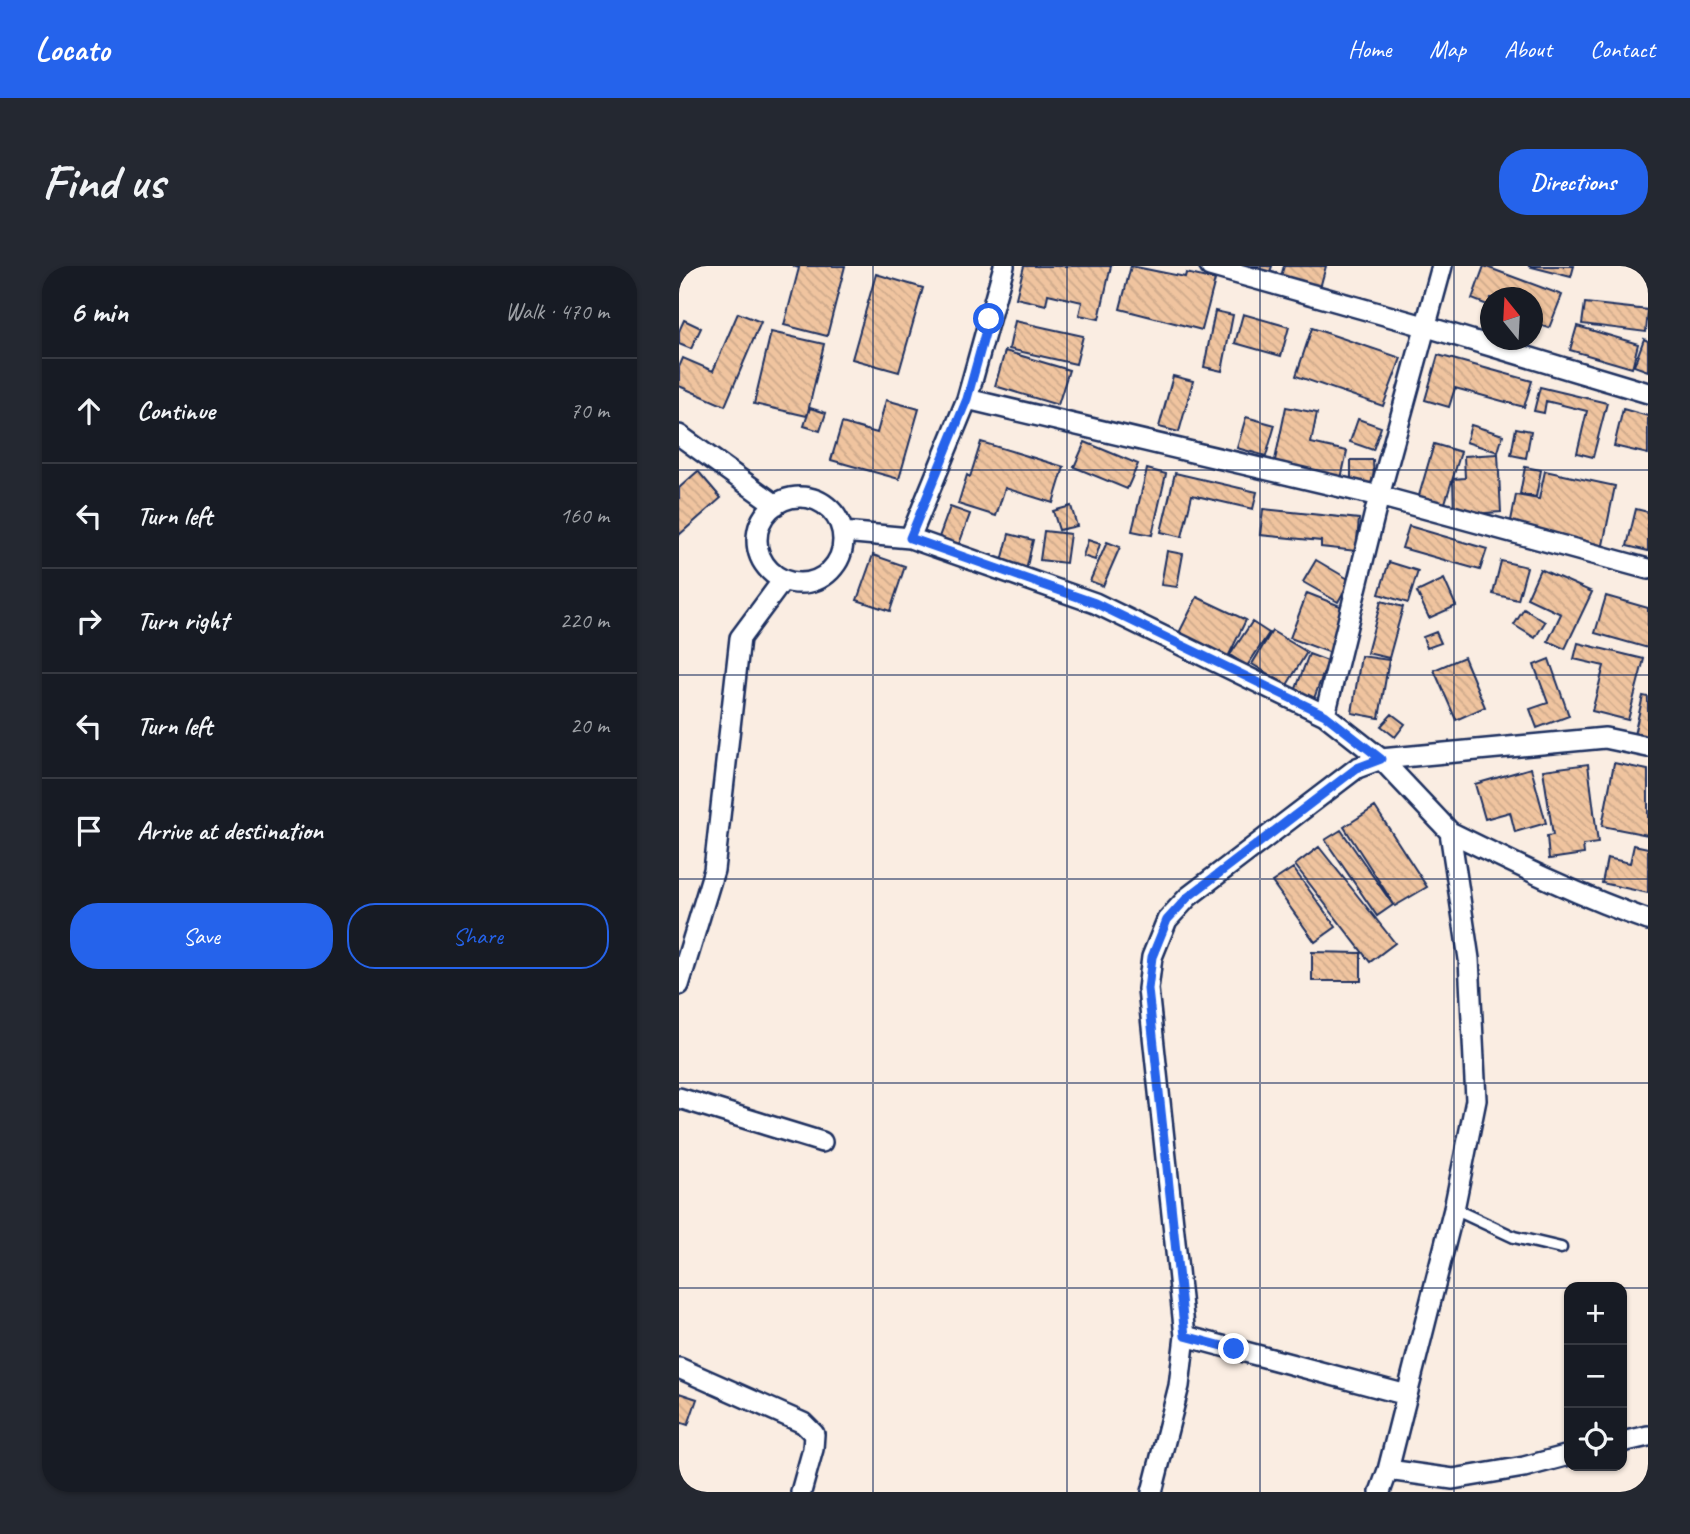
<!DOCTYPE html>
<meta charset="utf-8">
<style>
:root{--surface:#171b24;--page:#242831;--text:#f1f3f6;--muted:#9ea1a6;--line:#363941;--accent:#2563eb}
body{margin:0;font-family:Caveat,sans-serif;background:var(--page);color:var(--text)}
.controls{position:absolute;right:21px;bottom:21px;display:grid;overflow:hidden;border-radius:14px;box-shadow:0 2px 5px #0004}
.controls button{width:63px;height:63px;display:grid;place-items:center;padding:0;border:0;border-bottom:2px solid var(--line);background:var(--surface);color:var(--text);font:35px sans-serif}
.compass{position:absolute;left:801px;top:21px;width:63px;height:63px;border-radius:50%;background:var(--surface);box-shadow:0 2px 5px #0004;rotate:342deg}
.stop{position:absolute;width:21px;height:21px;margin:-16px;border:5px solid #2563eb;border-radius:50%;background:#fff}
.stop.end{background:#2563eb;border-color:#fff;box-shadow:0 2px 7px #0008}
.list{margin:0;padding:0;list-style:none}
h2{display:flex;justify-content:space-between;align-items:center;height:91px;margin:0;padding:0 28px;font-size:30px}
h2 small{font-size:23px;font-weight:400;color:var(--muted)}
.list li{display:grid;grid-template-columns:46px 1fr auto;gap:21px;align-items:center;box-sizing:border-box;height:105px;padding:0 28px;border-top:2px solid var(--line)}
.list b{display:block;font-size:26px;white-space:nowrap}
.list em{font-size:23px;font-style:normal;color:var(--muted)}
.actions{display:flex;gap:14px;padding:21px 28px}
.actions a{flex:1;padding:16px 0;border:2px solid var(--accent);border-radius:28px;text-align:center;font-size:24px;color:var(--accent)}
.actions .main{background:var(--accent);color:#fff}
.icon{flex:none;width:38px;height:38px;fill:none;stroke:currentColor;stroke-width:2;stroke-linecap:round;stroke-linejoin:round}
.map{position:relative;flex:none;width:969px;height:1226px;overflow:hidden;border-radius:28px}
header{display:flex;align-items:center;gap:42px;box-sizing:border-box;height:98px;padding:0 35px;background:var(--accent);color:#fff}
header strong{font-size:33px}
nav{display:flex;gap:38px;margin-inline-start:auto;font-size:24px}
.intro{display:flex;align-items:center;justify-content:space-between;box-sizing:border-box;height:168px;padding:0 42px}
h1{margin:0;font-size:49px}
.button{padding:18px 32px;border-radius:28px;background:var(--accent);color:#fff;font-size:24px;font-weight:700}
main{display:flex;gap:42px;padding:0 42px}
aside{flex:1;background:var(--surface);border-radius:28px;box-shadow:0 2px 5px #0004}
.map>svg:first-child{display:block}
.building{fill:url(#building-back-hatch);stroke:#1b2f5e;stroke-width:2}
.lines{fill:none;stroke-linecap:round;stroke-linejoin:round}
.lane-casing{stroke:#1b2f5e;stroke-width:15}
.street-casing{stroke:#1b2f5e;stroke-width:24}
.lane{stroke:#fff;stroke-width:10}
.street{stroke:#fff;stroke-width:19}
.route{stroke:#2563eb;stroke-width:9}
.grid{fill:none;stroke:#1b2f5e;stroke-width:2;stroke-opacity:0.55}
</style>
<header>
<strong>Locato</strong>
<nav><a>Home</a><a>Map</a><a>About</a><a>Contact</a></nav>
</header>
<div class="intro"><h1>Find us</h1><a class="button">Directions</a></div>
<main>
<aside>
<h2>6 min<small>Walk · 470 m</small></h2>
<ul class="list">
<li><svg class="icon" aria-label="ahead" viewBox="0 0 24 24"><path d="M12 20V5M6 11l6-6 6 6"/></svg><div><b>Continue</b></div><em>70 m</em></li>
<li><svg class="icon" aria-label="left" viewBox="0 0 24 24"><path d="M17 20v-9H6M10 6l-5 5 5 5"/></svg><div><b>Turn left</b></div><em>160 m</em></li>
<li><svg class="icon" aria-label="right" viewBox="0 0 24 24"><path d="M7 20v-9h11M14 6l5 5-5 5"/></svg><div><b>Turn right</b></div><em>220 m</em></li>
<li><svg class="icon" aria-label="left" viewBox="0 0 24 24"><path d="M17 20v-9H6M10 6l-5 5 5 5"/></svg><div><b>Turn left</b></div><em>20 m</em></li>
<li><svg class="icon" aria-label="arrive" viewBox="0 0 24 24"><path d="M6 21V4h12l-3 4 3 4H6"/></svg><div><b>Arrive at destination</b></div></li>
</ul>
<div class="actions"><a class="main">Save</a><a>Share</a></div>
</aside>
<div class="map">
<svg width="969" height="1226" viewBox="0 0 969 1226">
<defs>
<pattern id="building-back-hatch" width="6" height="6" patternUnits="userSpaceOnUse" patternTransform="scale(1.75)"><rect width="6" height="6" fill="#f0c49f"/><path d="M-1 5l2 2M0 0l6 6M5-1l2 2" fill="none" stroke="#cda98b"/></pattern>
</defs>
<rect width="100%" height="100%" fill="#faede2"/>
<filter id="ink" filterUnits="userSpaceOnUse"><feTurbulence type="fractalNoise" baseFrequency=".0143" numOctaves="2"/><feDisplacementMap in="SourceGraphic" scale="14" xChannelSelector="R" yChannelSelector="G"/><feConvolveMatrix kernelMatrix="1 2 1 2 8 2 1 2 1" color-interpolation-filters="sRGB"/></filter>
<g filter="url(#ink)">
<path class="building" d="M114,0h52l-18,70 -43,-11 15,-57z
M345,0h87l-12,53 -20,-4 3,-13 -34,-8 -2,11 -30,-7z
M452,0l54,11 1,-4 29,7 -13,50 -82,-21z
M560,0h33l-3,9z
M605,0h42l-6,22 -39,-12z
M805,0l78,29 -13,33 -17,-6v-24h-42v8l-18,-7z
M849,0h46l-3,11z
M197,8l47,14 -24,84 -47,-13z
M906,37l63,7 -2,22 -64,-8z
M536,45l18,4 -11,56 -18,-4z
M59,47l23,9 -36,84 -46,-20v-19l4,-9 30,13z
M564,48l46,13 -8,29 -46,-13z
M5,54l17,8 -10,21 -12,-5v-13z
M336,55l68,15 -7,28 -67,-15z
M898,60l61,18 -6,24 -62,-18z
M633,62l89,30 -18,48 -87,-30z
M92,66l53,12 -17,72 -53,-12z
M965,73l4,2v30l-14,-5z
M326,85l64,19 -11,35 -63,-19z
M759,89l94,26 -8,26 -69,-19 -6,19 -24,-7z
M494,110l20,5 -14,51 -20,-5z
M861,121l67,16 -14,54 -16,-4 10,-42 -41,-10 -2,12 -10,-2z
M207,134l33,9 -20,70 -68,-19 11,-37 35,10z
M607,141l31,6 -6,30 36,8 -6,28 -67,-14z
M131,142l16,5 -6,18 -16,-5z
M944,143l25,7v38l-34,-8z
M567,151l29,8 -9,31 -29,-8z
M679,153l23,8 -8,23 -23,-8z
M792,159l32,10 -5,17 -32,-10z
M837,162l15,3 -5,27 -15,-3z
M302,176l83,25 -11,36 -48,-15 -9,28 -38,-12 9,-29 3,2z
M406,176l53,22 -11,25 -53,-22z
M755,178l27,8 -17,54 -26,-7z
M819,188l3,58 -47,3 -1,-36 12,-1 -1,-22z
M672,194h22l1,23h-23z
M846,201l16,3 -5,27 -16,-3z
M468,203l19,5 -14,61 -20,-4z
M19,205l23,27 -42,37v-47z
M866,205l70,15 -13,64 -93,-19 7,-36 23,4z
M496,207l82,19 -4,17 -61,-14 -10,42 -21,-5z
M392,240l6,20 -18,4 -6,-19z
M271,241l20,7 -12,33 -20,-7z
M584,243l96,10 -3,32 -35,-4v-6l-61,-6z
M957,243l12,3v39l-21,-5z
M730,260l78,23 -7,21 -78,-22z
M365,265l26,3 -4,29 -26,-3z
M330,268l24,6 -8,35 -25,-6z
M409,274l12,4 -5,16 -12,-4z
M428,276l13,5 -17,39 -13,-5z
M488,285l16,3 -6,33 -16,-2z
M194,289l32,11 -15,45 -33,-11z
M637,294l34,20 -12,22 -35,-20z
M822,295l26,6 -9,33 -25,-6z
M710,296l29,9 -10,32 -29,-9z
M861,303l52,23 -27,57 -17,-8 13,-27 -34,-16z
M765,313l12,27 -27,12 -12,-26z
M628,327l41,16 -17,44 -41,-15z
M927,330l42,12v40l-53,-15z
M518,331l49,23 -19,39 -49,-24z
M702,335l22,6 -14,51 -22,-5z
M845,343l21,13 -10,16 -21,-13z
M573,356l17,11 -22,33 -17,-11z
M593,365l35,21 -20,33 -35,-21z
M757,366l5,11 -14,5 -4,-11z
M899,377l66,16 -16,61 -36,-9 12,-45 -30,-7z
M630,388l19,7 -15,40 -19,-7z
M682,390l28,4 -10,58 -27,-5z
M785,391l21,50 -29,13 -22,-50z
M870,393l20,57 -32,12 -7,-19 18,-6 -14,-38z
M964,430l5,1v41l-14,-3z
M713,448l13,10 -10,13 -14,-11z
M935,497l34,7v65l-46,-9z
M909,498l10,79 -15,2 1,9 -35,5 -2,-23 6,-1 -10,-65z
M852,502l15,55 -31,9 -5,-20 -25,7 -10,-35z
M696,541l52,80 -32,19 -51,-79z
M662,564l52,75 -16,11 -52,-76z
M955,579l14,3v45l-46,-10 5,-25 23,5z
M640,581l76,96 -25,19 -75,-97z
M614,602l43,59 -21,15 -43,-60z
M633,686l49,1v28h-49z
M0,1127l18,6 -9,26 -9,-3z"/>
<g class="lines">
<g class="lane-casing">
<path id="lane" d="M775,943l60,28 47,11"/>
</g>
<g class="street-casing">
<path id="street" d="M531,0l214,60 224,67
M288,133l412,97 269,73
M0,169l97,70
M78 274a43 43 0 1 1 86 0a43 43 0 1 1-86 0Z
M164,266l67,6 185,65 230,112 56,44 69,73 19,127 7,141 -22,109 -66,261 -8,22
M231,272l57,-139 37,-133
M646,449l54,-219 63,-230
M771,566c65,32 129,64 198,88
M0,719l35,-115 26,-232 43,-58
M0,832l143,44
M506,1070l222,59
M0,1102l124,55 11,11 -1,15 -12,43
M943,1176l26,-6
M709,1204l65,9 71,-12 45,-12
M473,1226l27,-106 6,-50 -37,-347 4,-32 15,-37 21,-23 169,-129 24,-9 224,-21 43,9"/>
</g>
<use href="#lane" class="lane"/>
<use href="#street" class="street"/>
</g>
</g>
<g class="lines" filter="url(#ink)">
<path class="route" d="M310,53l-22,80 -57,139 185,65 230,112 56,44 -24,9 -169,129 -21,23 -15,37 -4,32 37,347 49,13"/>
</g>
<path class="grid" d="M194,0v1226M388,0v1226M581,0v1226M775,0v1226M0,204h969M0,409h969M0,613h969M0,817h969M0,1022h890M943,1022h26"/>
</svg>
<div class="controls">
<button>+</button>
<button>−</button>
<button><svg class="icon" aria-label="locate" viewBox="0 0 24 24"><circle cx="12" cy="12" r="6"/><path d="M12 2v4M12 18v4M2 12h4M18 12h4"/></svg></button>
</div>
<svg class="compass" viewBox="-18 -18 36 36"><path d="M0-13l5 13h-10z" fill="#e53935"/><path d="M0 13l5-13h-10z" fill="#9ea1a6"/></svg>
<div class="stop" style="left:310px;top:53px"></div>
<div class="stop end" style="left:555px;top:1083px"></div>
</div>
</main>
